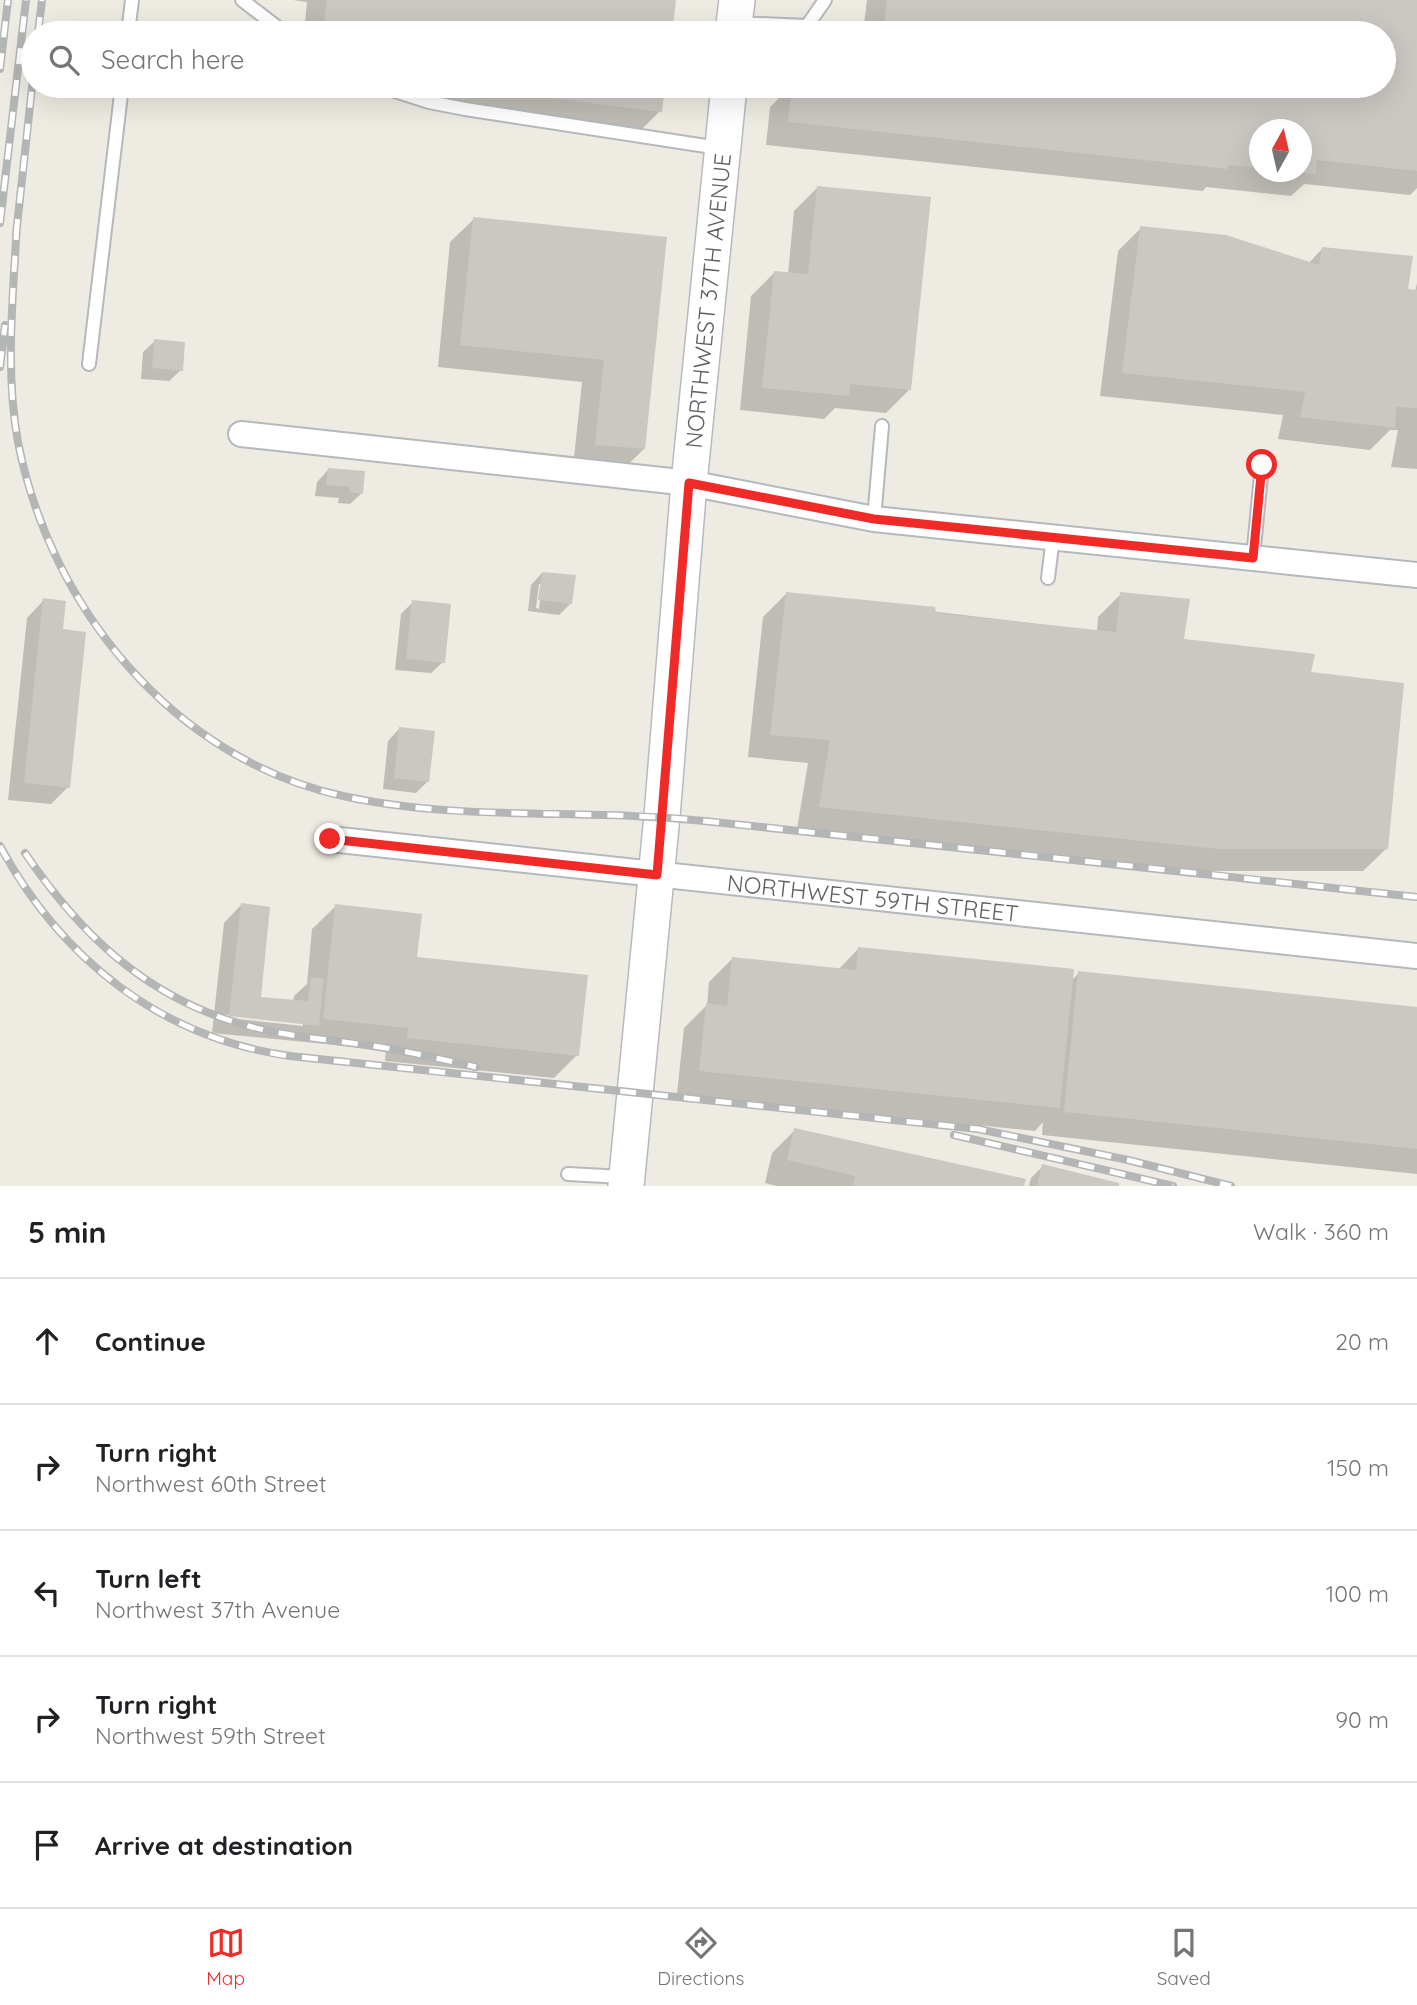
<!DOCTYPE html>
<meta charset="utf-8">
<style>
:root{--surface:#fff;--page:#f6f6f6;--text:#202124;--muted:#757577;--line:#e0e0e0;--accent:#f02a27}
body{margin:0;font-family:Quicksand,sans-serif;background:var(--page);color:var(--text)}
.compass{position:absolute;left:1249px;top:119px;width:63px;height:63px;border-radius:50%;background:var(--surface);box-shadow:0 7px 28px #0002;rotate:8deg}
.stop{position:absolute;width:21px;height:21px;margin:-16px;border:5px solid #f02a27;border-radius:50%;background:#fff}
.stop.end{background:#f02a27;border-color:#fff;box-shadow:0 2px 7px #0008}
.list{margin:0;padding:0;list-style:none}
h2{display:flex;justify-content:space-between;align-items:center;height:91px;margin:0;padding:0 28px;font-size:30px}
h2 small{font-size:23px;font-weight:400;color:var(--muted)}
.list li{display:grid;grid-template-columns:46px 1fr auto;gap:21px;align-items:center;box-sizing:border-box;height:126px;padding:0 28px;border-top:2px solid var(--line)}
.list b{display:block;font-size:26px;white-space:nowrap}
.list p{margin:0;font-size:23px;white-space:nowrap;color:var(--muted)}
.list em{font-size:23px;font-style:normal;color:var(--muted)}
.icon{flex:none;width:38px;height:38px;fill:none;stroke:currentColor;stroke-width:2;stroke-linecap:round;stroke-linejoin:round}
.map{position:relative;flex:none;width:1417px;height:1186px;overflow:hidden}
.search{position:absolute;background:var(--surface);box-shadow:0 7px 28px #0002;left:21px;right:21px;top:21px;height:77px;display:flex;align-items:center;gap:18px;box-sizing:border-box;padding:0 24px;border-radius:38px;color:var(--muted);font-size:26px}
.sheet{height:721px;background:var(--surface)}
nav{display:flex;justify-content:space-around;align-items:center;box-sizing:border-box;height:98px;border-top:2px solid var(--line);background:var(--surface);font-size:19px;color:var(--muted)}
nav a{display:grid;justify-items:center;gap:4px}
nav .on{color:var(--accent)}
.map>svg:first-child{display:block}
.shadow{fill:#0003;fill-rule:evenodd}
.building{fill:#cbc7c2}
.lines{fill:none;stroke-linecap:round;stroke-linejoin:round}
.lane-casing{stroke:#b5b9bd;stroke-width:16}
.street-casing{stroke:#b5b9bd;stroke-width:28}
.secondary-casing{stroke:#b6bac0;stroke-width:38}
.lane{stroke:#fff;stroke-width:12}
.street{stroke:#fff;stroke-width:24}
.secondary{stroke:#fff;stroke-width:35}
.rail-casing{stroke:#b4b5b5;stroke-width:8}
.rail{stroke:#fff;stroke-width:5;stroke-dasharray:16;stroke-linecap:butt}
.route{stroke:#f02a27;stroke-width:9}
.labels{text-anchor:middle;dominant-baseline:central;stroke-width:5;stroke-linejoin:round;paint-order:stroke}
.street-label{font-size:23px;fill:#5b5f64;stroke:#fff}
</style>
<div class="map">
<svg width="1417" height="1186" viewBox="0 0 1417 1186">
<rect width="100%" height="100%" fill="#eeebe2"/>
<path class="shadow" d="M293,0h381l-4,33h-366l3,-31z
M867,0h550v188l-7,7 -106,-11 -13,12 -85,-9 -3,4 -437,-46 4,-38 21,-21 66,5 1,-5h526v-53h-521zM1260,130h42v42h-42z
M375,86h288l-3,25 -23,23 -109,-14z
M817,188l92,202 -23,23 -51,-5 -11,11 -84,-9 11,-114 23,-23 14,1 6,-63z
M474,219l191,19 -21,211 -24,23 -47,-5 9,-85 -144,-15 12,-125z
M1141,228l167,36 14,-15 84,42 9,1 2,-9v186l-26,-2 7,-37h-8l-20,20 -92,-11 5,-24 -183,-19 18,-145z
M155,341l26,29 -12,11 -28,-2 2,-27z
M328,470l34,23 -12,11 -12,-1 1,-5 -24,-2 2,-14z
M542,573l29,30 -12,12 -31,-4 3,-26zM539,584h3l-3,25 -3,-1z
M786,594l311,37 1,-14 23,-23 61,47 127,32 78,175 -24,23h-168l-398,-42 11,-66 -60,-6 15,-140z
M44,600l17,31 7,156 -17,17 -43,-4 19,-182z
M413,602l30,60 -12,11 -36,-3 6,-56z
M399,729l29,52 -12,12 -33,-4 5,-48z
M241,905l18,93 34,4 1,-6 13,-12 5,-55 24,-23 79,53 162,96 -23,23 -169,-17 1,-11 -174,-17 12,-110zM220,1014l83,8v4l-83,-9z
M859,948l212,33 8,-8 338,36v165l-375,-39 1,-13 -8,9 -358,-37 7,-66 23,-23 2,-23 23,-23 106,11z
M795,1130l229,50 -2,6h-245l-12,-3 7,-30z
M1043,1166l74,18v2h-88l2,-8z"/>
<path class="building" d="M327,0h349l-4,33h-335l-13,-10z
M887,0h530v171l-100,-11 -1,14 -14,-1v-43h-42v38l-32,-3v4l-440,-47 4,-36 85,5 1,-5h506v-53h-501z
M512,86h153l-3,26 -110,-14z
M817,186l114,11 -20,193 -61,-6 -1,12 -87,-8 12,-117 34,3z
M473,217l194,20 -22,212 -50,-4 9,-85 -144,-15z
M1140,226l86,9 93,30 3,-18 91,9 -5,33 9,1v118l-21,-1 -1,21 -95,-11 5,-25 -183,-19z
M154,339l31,3 -2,29 -31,-3z
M328,468l37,3 -2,23 -14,-2 1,-5 -24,-2z
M542,572l34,3 -4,29 -34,-4z
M786,592l149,15 1,6 180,19 4,-40 70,7 -6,40 131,15 -4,18 93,11 -16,166h-169l-400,-42 11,-67 -60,-5z
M43,598l23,3 -3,28 23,3 -16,156 -46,-5z
M412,600l39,4 -6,59 -39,-4z
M399,727l36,4 -6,51 -35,-4z
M241,903l29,4 -9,90 47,4 3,-24 13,2 -5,47 -90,-10z
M335,904l87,10 -5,43 171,18 -9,81 -172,-18 1,-10 -85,-9z
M858,947l216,22 -14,139 -361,-37 7,-68 21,3 5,-49 124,13z
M1078,971l339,36v142l-353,-37z
M794,1128l232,51 -2,7h-171l2,-10 -68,-16z
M1042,1164l77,19v3h-82z"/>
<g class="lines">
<g class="lane-casing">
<path id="lane" d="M242,0l43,33
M735,23l72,3 18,-26
M128,33l4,-33
M379,86l50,16 36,7 254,39
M89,364l33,-278
M874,519l8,-93
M1253,558l9,-93
M1048,578l5,-41
M568,1174l55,3"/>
</g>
<g class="street-casing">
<g id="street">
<path d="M241,434l448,49 185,36 543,56"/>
<path id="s1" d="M330,839l1087,117"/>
</g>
</g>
<g class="secondary-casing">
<g id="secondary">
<path d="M733,33l4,-33"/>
<path id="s2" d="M626,1186l36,-370 27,-333 40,-397"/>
</g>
</g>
<use href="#lane" class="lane"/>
<use href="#street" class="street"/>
<use href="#secondary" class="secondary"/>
<g class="rail-casing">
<path id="rail" d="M38,33l4,-33
M0,69l8,-69
M0,223l26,-223
M17,224c-4,71 -12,148 1,218 32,165 155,317 325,354 118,26 241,12 361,25 238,25 475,50 713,76
M16,235l17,-157
M0,367l5,-42
M0,846c61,113 161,192 290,210l688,73 150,31 103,26
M25,853c55,81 120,143 216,171 41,12 83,15 125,21 37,5 74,14 110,22
M954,1135l219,51"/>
</g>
<use href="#rail" class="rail"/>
</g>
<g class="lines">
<path class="route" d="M330,839l327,36 32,-392 185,36 379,39 9,-93"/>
</g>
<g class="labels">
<g class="street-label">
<text stroke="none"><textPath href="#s2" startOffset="889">NORTHWEST 37TH AVENUE</textPath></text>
<text stroke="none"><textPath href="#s1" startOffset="546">NORTHWEST 59TH STREET</textPath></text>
</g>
</g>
</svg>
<svg class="compass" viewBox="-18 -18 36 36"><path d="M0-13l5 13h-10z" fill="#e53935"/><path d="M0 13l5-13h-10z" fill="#757577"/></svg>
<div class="stop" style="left:1262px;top:465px"></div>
<div class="stop end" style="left:330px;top:839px"></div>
<div class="search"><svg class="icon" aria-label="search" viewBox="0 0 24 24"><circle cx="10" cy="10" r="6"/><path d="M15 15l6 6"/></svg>Search here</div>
</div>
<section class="sheet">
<h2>5 min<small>Walk · 360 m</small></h2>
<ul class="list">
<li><svg class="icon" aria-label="ahead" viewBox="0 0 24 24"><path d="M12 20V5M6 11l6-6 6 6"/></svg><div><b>Continue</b></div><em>20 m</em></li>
<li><svg class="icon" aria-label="right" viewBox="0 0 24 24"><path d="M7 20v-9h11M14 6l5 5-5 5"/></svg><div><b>Turn right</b><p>Northwest 60th Street</p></div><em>150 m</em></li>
<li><svg class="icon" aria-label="left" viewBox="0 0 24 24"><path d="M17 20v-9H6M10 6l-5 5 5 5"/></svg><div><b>Turn left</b><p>Northwest 37th Avenue</p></div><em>100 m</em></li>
<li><svg class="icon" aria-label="right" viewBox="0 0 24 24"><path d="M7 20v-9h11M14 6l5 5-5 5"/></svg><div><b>Turn right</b><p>Northwest 59th Street</p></div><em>90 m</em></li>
<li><svg class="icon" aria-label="arrive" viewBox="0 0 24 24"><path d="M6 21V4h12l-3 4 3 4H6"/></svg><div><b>Arrive at destination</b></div></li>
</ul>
</section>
<nav>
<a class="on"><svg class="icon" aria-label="map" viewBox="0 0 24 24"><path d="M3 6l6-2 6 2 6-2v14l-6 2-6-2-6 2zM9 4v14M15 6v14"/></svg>Map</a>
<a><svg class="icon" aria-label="directions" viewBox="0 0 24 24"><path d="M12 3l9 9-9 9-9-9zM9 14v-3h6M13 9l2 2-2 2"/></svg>Directions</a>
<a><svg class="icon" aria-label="saved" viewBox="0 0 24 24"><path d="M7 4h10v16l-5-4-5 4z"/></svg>Saved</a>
</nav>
